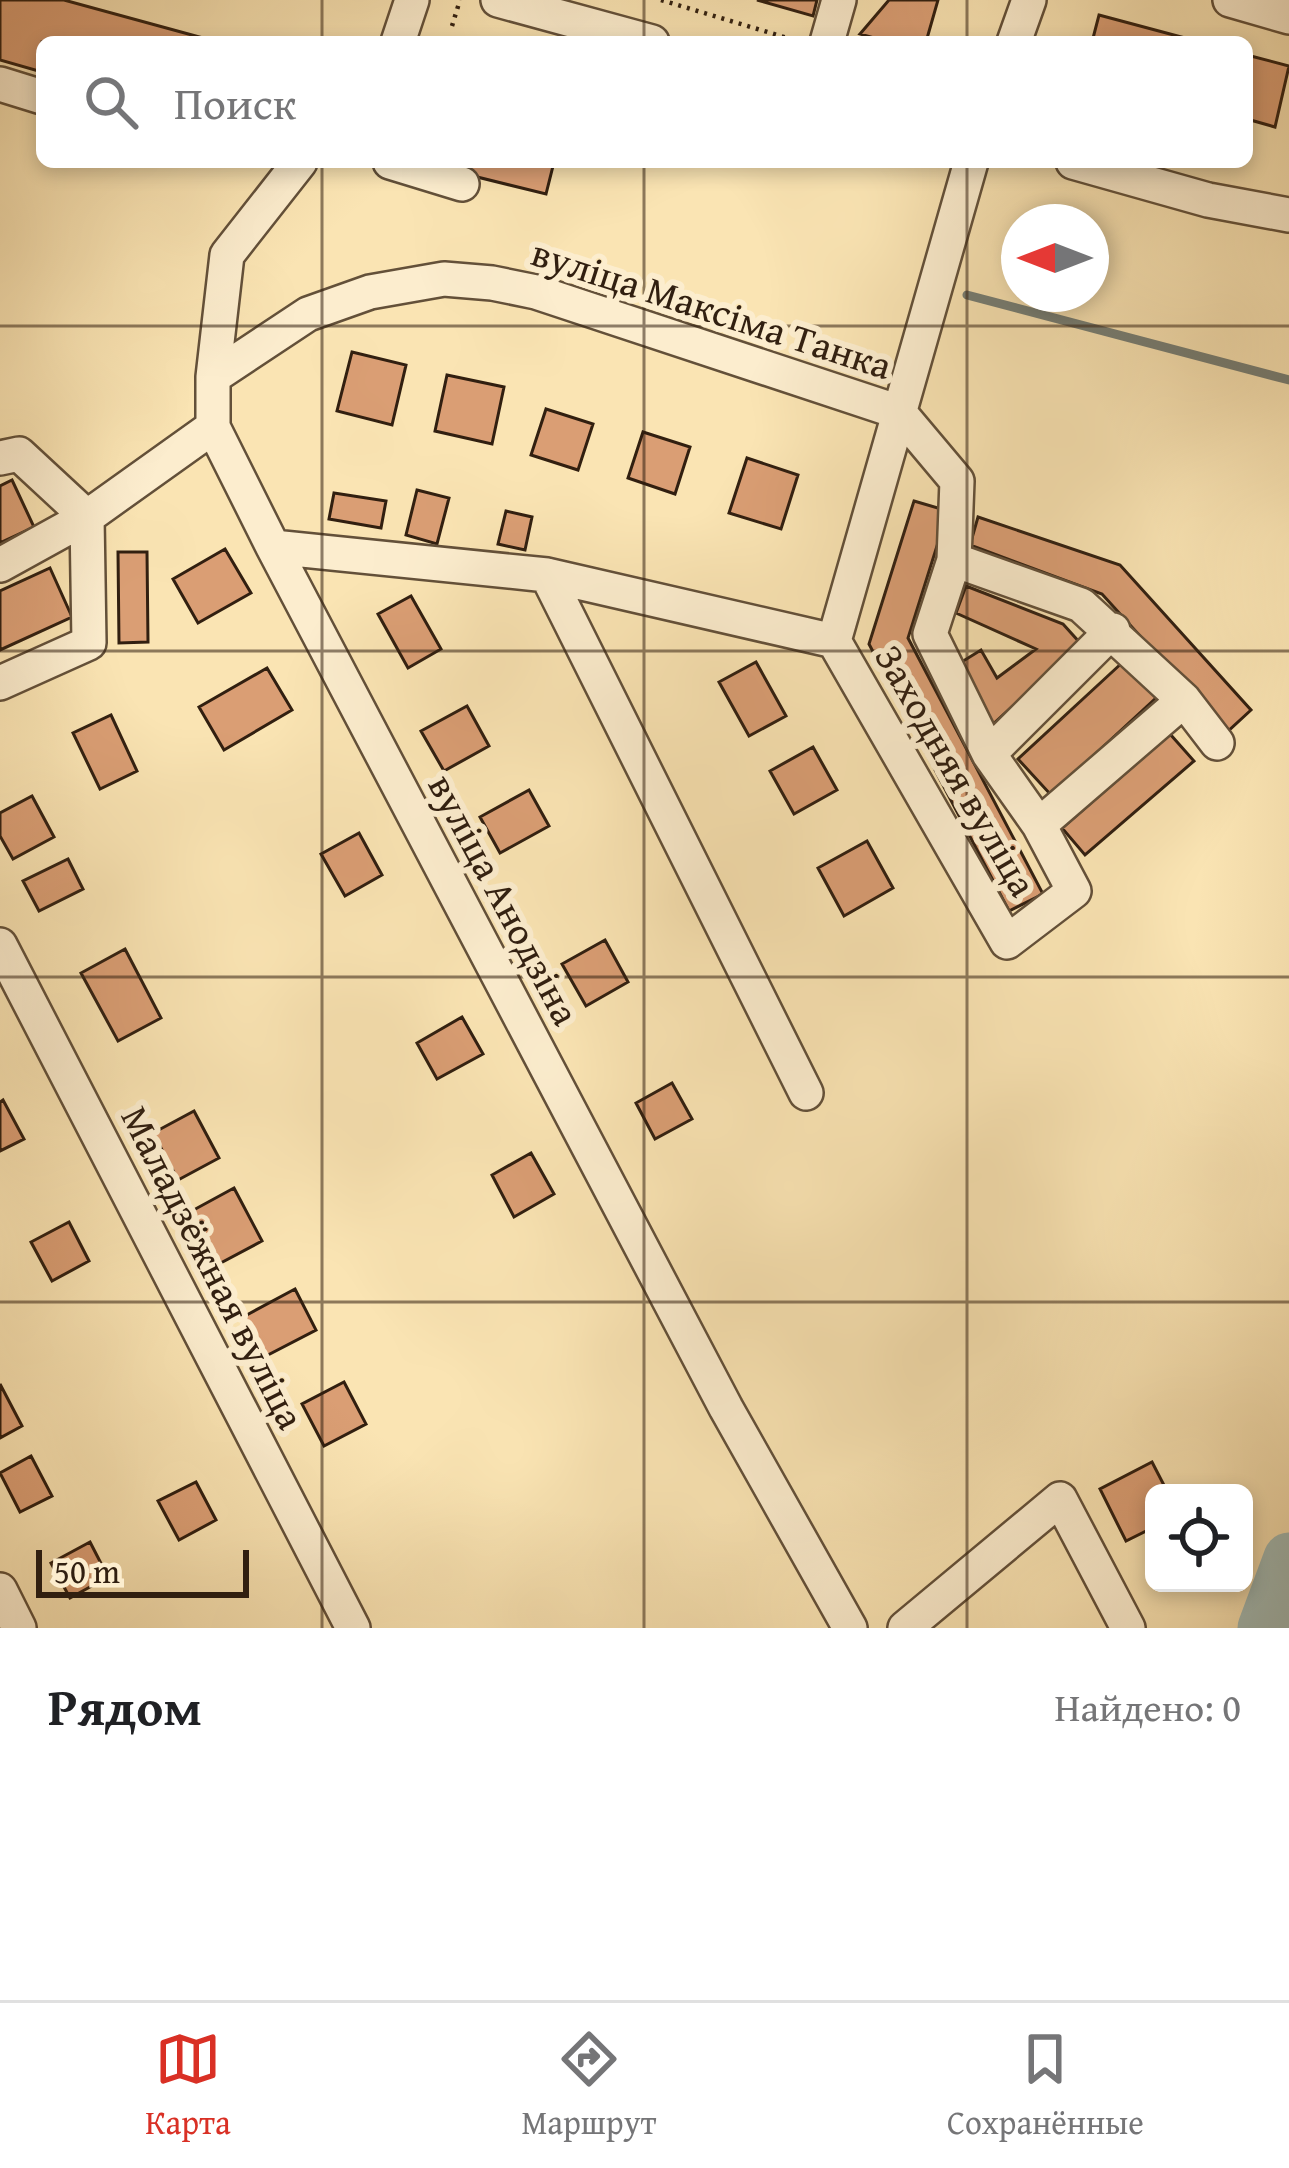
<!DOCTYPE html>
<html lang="ru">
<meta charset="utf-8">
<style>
:root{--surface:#fff;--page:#f2f2f2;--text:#202124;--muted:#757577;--line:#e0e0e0;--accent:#d93025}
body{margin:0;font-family:"Gentium Book Plus",serif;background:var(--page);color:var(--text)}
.controls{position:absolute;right:36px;bottom:36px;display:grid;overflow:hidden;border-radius:18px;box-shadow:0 6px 18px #0003}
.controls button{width:108px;height:108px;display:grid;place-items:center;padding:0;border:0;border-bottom:3px solid var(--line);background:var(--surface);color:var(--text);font:60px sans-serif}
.compass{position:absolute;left:1001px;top:204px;width:108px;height:108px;border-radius:50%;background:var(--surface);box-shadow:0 6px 18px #0003;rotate:270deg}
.scale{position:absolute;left:36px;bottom:30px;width:213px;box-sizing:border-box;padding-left:12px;border:6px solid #311f10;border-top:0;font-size:33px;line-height:42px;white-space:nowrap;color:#311f10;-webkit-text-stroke:9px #fcedce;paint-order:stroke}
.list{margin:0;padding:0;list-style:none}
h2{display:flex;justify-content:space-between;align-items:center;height:156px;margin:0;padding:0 48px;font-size:51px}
h2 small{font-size:39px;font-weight:400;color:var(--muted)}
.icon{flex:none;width:66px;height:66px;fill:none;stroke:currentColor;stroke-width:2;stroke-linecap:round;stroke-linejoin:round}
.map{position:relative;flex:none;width:1289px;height:1628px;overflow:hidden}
.search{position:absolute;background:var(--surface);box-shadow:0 6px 18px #0003;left:36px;right:36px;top:36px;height:132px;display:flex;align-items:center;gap:30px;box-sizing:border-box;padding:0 42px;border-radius:18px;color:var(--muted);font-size:45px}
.sheet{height:372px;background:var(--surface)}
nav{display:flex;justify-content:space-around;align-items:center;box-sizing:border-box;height:168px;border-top:3px solid var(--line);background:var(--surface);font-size:33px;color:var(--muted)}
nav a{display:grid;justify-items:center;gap:6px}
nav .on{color:var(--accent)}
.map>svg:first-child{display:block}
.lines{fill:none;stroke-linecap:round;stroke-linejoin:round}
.stream{stroke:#757d74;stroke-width:9}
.river{stroke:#a2bcb7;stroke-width:51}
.building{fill:#da9e74;stroke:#311f10;stroke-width:3}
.minor-casing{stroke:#635039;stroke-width:38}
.path{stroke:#311f10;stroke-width:4.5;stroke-dasharray:3 6;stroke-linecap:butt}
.minor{stroke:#fcedce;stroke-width:33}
.grid{fill:none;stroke:#311f10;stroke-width:3;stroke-opacity:0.55}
.labels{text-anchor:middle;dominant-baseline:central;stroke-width:12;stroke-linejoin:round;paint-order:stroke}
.street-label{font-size:39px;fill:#311f10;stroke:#fcedce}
</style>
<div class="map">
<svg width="1289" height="1628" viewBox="0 0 1289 1628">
<rect width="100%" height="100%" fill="#fae4b3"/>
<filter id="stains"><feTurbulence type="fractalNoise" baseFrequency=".00167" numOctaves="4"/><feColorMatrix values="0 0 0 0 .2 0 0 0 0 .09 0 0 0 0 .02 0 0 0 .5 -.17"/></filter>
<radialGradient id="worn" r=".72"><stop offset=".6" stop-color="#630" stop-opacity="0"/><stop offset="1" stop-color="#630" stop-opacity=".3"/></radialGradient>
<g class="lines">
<path class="stream" d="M967,295l322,85"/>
<path class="river" d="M1263,1628l26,-70"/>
</g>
<path class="building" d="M0,0h64l150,41 -172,1v30l-42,-12z
M757,0h60l-4,16z
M889,0h49l-12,42h-38l-28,-8z
M1099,15l101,27h-108z
M1247,55l42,11 -14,61 -28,-8z
M446,162h108l-8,32 -101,-25z
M352,352l54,13 -14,60 -55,-14z
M447,375l57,12 -12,57 -57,-13z
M546,409l47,15 -15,46 -47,-15z
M643,432l47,15 -15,47 -47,-16z
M747,458l51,17 -17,54 -52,-16z
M12,480l22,47 -34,16v-57z
M417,490l32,8 -12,46 -31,-9z
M334,493l52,8 -5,27 -52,-9z
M914,501l34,10 -40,127 135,256 -34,17 -140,-267z
M506,511l26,6 -7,33 -27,-6z
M978,517l142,48 131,145 -24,22 -125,-138 -132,-49z
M225,549l26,44 -53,30 -25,-44z
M118,552h29l1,90 -29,1z
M50,568l22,49 -72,33v-59z
M966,586l97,38 18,20 -89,81 -32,-62 21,-13 16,28 39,-29 -80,-36z
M411,596l30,53 -33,19 -30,-54z
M1124,661l33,36 -106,98 -33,-36z
M756,662l30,54 -37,20 -30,-54z
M267,668l25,42 -68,40 -25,-43z
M467,706l22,40 -45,25 -23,-40z
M111,715l26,56 -37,18 -27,-56z
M1170,734l24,27 -109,94 -23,-27z
M813,747l24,43 -43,24 -24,-43z
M529,790l20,36 -49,27 -20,-36z
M32,796l22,41 -41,22 -13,-23v-23z
M359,833l23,42 -37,21 -24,-42z
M867,841l26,47 -49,28 -26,-48z
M68,859l15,30 -44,22 -16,-30z
M605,940l23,42 -42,24 -24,-42z
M125,949l36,69 -43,23 -37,-68z
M462,1017l21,37 -46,25 -20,-36z
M672,1083l20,36 -37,20 -19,-36z
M3,1100l21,39 -24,12v-49z
M194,1111l25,47 -41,22 -25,-47z
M531,1153l23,41 -40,23 -22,-42z
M234,1188l28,53 -47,25 -27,-53z
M69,1222l20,39 -37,20 -21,-39z
M295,1289l21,41 -52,27 -21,-40z
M344,1382l22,42 -42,22 -22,-42z
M0,1384l22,42 -22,12z
M31,1456l21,40 -32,16 -20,-39z
M1152,1462l16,31h-14v34l-28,14 -26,-52z
M196,1482l20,38 -37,20 -21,-39z
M90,1542l18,35 -38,21 -19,-35z"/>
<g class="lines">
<g class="minor-casing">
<path id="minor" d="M498,0l154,42
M1230,0l59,17
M398,42l14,-42
M827,42l12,-42
M1014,42l15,-42
M0,84l42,13
M390,162l72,22
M1073,162l135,38 81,15
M213,377l14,-122 73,-93
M0,458l19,-4 68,63 -87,48
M273,547l274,28 287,66
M954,560l127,45 103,95 33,43
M547,575l259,518
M834,641l173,301 67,-51 -35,-66 -50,-71 -59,-120 24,-74 3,-79 -58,-69 -363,-120 -44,-9 -48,-4 -74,13 -62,22 -95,63v50l60,120 453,861 124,220
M834,641l137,-479
M0,683l89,-40 -2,-126 126,-90
M989,754l124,-124
M1039,825l145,-125
M0,945l353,683
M0,1590l19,38
M905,1628l155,-129 68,129"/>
</g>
<path class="path" d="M661,0l133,40
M452,26l8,-26"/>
<use href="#minor" class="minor"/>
</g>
<path class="grid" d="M322,0v42M644,0v42M967,0v42M322,162v1466M644,162v1466M967,162v1466M0,326h1289M0,651h1289M0,977h1289M0,1302h1289"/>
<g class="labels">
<g class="street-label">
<text transform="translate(712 308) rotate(18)">вуліца Максіма Танка</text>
<text transform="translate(957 770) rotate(60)">Заходняя вуліца</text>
<text transform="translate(505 899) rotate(62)">вуліца Анодзіна</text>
<text transform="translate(214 1267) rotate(63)">Маладзёжная вуліца</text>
</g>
</g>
<rect width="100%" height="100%" filter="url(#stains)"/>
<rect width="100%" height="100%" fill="url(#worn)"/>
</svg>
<div class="controls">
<button><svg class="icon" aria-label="locate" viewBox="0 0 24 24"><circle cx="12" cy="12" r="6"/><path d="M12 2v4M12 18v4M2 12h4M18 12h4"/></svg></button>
</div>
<svg class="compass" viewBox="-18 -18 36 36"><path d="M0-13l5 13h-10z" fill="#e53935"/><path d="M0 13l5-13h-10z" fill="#757577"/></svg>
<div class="scale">50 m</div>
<div class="search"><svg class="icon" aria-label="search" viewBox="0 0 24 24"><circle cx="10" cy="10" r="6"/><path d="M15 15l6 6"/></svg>Поиск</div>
</div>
<section class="sheet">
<h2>Рядом<small>Найдено: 0</small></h2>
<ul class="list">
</ul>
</section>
<nav>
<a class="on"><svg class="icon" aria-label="map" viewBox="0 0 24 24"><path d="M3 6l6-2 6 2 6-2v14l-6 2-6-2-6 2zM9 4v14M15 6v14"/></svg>Карта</a>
<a><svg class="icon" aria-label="directions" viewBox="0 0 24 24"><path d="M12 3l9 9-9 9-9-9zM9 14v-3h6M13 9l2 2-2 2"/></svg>Маршрут</a>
<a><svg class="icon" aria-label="saved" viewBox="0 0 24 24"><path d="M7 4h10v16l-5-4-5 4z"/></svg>Сохранённые</a>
</nav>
